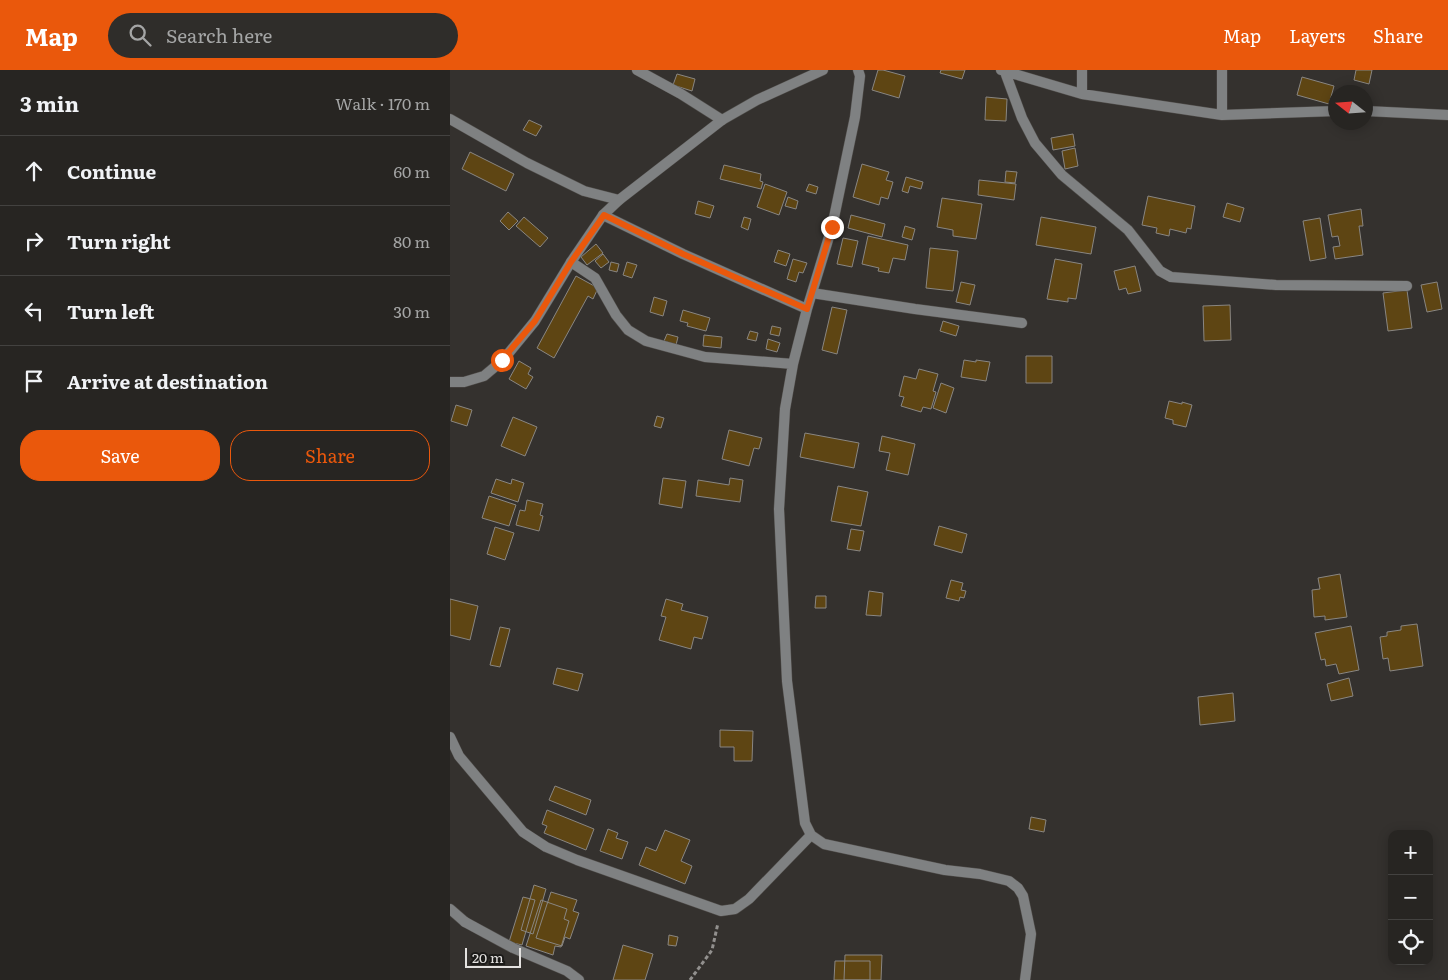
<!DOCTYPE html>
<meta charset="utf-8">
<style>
:root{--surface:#272522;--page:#2f2d2a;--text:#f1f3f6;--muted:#a4a5a5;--line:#434240;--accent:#ea580c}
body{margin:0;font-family:Literata,serif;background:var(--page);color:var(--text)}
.controls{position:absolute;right:15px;bottom:15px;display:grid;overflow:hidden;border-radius:10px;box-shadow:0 2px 12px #0003}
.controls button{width:45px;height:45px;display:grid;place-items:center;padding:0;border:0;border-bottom:1px solid var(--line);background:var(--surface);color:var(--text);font:25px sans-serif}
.compass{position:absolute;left:878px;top:15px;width:45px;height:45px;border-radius:50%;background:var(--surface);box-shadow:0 2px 12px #0003;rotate:287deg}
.scale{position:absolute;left:15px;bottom:12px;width:56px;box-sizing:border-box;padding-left:5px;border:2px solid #e4e2e0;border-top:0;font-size:14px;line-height:18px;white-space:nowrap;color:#e4e2e0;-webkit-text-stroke:4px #1b1a18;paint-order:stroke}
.stop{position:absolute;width:15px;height:15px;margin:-11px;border:4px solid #ea580c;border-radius:50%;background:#fff}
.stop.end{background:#ea580c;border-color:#fff;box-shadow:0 1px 5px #0008}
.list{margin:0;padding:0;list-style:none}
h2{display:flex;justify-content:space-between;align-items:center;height:65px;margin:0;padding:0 20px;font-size:21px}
h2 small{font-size:16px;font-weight:400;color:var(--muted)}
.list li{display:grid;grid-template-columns:32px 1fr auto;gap:15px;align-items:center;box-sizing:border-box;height:70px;padding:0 20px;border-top:1px solid var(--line)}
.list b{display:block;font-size:19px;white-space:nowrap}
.list em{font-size:16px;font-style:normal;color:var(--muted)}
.actions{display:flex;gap:10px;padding:15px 20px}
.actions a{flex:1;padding:11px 0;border:1px solid var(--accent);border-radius:20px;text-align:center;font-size:18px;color:var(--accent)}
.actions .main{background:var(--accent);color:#fff}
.icon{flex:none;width:28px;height:28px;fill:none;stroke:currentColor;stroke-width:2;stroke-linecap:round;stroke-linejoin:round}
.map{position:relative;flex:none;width:998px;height:910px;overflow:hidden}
header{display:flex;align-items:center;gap:30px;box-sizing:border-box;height:70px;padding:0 25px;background:var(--accent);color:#fff}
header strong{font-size:24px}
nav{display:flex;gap:28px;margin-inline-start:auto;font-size:18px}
.search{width:350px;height:45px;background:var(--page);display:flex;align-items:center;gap:12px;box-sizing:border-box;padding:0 18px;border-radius:28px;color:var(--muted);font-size:19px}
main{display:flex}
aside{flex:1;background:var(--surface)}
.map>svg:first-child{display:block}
.building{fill:#5e4513;stroke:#898682}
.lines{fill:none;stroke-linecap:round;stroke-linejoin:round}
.service-casing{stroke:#504d4a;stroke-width:11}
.minor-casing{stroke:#504d4a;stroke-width:11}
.tertiary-casing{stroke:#504d4a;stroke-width:11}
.path{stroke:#92908e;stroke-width:3;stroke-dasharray:4 2.5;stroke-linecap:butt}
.service{stroke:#7f8182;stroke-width:10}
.minor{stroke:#7f8182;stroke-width:10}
.tertiary{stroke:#7f8182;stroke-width:10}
.route{stroke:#ea580c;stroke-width:6}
</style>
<header>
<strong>Map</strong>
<div class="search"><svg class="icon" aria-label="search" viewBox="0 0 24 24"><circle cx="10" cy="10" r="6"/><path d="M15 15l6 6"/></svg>Search here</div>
<nav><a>Map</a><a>Layers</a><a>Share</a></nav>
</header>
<main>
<aside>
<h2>3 min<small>Walk · 170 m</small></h2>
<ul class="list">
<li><svg class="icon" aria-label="ahead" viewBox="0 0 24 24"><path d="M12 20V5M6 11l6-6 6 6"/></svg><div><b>Continue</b></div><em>60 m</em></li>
<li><svg class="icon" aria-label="right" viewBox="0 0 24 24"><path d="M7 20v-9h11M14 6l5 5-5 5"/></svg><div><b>Turn right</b></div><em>80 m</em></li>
<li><svg class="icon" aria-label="left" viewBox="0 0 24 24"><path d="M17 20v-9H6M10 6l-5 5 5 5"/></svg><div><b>Turn left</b></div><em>30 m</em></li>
<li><svg class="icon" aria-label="arrive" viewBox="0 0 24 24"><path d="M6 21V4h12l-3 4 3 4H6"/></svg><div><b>Arrive at destination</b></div></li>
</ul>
<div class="actions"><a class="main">Save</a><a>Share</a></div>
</aside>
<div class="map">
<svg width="998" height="910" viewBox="0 0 998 910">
<rect width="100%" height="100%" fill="#34312e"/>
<path class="building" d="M428,0h5l22,6 -6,22 -27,-8z
M491,0h24l-3,9 -22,-6z
M906,0h16l-3,14 -15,-4z
M227,4l18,5 -3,12 -19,-6z
M852,7l32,9 -5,18 -32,-9z
M536,27l21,2 -1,22 -21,-1z
M79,50l13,6 -6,10 -13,-6z
M623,64l2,12 -22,4 -2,-12z
M625,78l3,18 -13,3 -3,-18z
M20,82l44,22 -8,17 -44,-22z
M412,94l27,8 -3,8 7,2 -5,17 -7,-2 -2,8 -26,-8z
M274,95l37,9 -1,7 3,1 -2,7 -41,-10z
M556,101l11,1 -2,11 -10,-1z
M456,107l17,5 -2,7 -11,-3 -2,7 -6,-2z
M529,110l37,4 -2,16 -36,-5z
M315,114l22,8 -8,23 -22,-8z
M359,114l9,3 -2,7 -10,-3z
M698,126l47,10 -4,23 -4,-1 -1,5 -16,-4 -1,7 -13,-3 1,-5 -15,-3z
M338,127l10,4 -2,8 -11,-3z
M492,128l40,6 -6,35 -23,-3v-6l-16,-3z
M248,131l16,5 -4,12 -15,-4z
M777,133l17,5 -4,14 -17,-5z
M911,139l2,17h-4l4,29 -28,4 -2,-12 7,-1 -2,-10 -6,1 -4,-22z
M58,142l10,9 -9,9 -9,-9z
M401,145l34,9 -3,13 -34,-9z
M74,147l24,21 -8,9 -24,-21z
M294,147l7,2 -3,11 -7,-3z
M591,147l55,10 -5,27 -55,-9z
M870,148l6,40 -16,3 -7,-40z
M455,156l10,3 -3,11 -10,-3z
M418,166l40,9 -3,15 -12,-2 -4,15 -11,-2 1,-3 -17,-4z
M393,168l15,3 -6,26 -15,-3z
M146,174l7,9 -16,12 -6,-8z
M480,178l28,3 -5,40 -27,-3z
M328,180l12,4 -4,12 -12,-4z
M153,184l6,8 -8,6 -6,-7z
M343,189l14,4 -4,10 -4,-1 -3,10 -9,-3z
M605,189l27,5 -6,35 -8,-1v4l-21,-3z
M161,192l8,2 -2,8 -8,-2z
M177,192l10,3 -5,13 -9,-3z
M685,196l6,25 -13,3 -2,-6 -7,2 -5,-19z
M126,206l22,12 -5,11 -5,-3 -34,62 -17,-10z
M511,212l14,3 -5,20 -14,-3z
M987,212l5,27 -15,3 -6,-27z
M957,220l5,38 -24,3 -5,-38z
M204,227l13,4 -4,15 -13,-4z
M780,235l1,35 -27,1 -1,-35z
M382,237l15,3 -10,44 -15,-4z
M233,240l27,8 -4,13 -19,-5 1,-3 -8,-2z
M493,251l16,5 -3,10 -16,-5z
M322,256l9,2 -2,8 -9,-2z
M300,261l8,2 -2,8 -9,-2z
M217,264l11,3 -2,8 -12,-4z
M254,265l18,2 -1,11 -18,-2z
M318,269l12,4 -3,9 -11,-3z
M576,286h26v27h-26z
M514,290l12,2v-2l14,2 -4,19 -25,-4z
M69,291l12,7 -3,6 5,3 -7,12 -17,-10z
M469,299l19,5 -5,17 3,1 -5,17 -8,-2 -2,5 -20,-6 3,-9 -5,-1 5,-20 12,3z
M491,313l13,5 -8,25 -13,-5z
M719,331l13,3v-2l10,3 -6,22 -13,-3v-4l-8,-2z
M6,335l16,5 -5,16 -16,-5z
M207,346l7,2 -3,10 -7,-2z
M63,347l24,10 -12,29 -24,-10z
M279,360l33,8 -3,11 -5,-1 -5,18 -27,-7z
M355,363l54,10 -5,25 -54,-11z
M432,366l33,8 -7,31 -22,-5 4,-17 -11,-2z
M213,408l23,3 -4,27 -23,-4z
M280,408l13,2 -3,22 -44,-6 2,-16 31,5z
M46,409l15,5 1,-5 12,4 -6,19 -27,-9z
M388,416l30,6 -7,34 -30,-5z
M39,426l27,9 -7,21 -27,-8z
M77,430l16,4 -3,11 3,1 -4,15 -23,-6 4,-15 5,1z
M489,456l28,8 -5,19 -28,-8z
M45,457l19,6 -9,27 -18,-6z
M401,459l13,2 -4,20 -13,-2z
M890,504l7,43 -22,3v-4l-11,1 -2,-27 8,-1 -2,-11z
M501,510l12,3 -2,7 5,1 -2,7 -4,-1 -1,4 -13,-3z
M419,521l14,2 -2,23 -15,-1z
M366,526h10v12h-11z
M0,529l28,7 -8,34 -20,-5z
M216,529l17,5 -2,6 27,7 -6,22 -8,-2 -3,12 -32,-9 7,-23 -5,-1z
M967,554l6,42 -33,5 -2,-13 -5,1 -3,-22 7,-1v-4l14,-2v-4z
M901,556l8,44 -20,4 -3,-10 -10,2 -1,-7 -4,1 -6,-27z
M50,557l10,2 -10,38 -10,-2z
M107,598l26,6 -5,17 -25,-7z
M899,608l4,18 -22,5 -4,-17z
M783,623l2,28 -35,4 -2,-28z
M270,660l33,1 -1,30h-18v-14h-14z
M105,716l36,14 -5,15 -37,-15z
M97,740l47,19 -8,21 -42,-17 3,-7 -5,-2z
M581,747l15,3 -2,12 -15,-3z
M158,759l10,4 -2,5 12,4 -6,17 -22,-8z
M215,760l25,10 -9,21 11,5 -7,18 -46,-19 7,-18 10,4z
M84,815l12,4 -13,45 -12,-4z
M101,822l26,8 -4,11 6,2 -9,26 -5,-2 -3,9 -26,-8z
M73,827l12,3 -13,45 -13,-3z
M91,830l26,9 -3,10 5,2 -8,26 -6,-1 -2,9 -27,-9z
M219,865l9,2 -2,9 -8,-1z
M173,875l30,9 -8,26h-32z
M395,885h37l-1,25h-37z
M385,891h35v19h-36z"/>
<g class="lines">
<g class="service-casing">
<path id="service" d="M15,852l48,26 54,23 12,9"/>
</g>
<g class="minor-casing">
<path id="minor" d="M187,0l44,24 41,26
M408,0l2,6 -5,41 -23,110 -25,82 -14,55 -8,45 -6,100 8,172 18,142 6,12 13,9 121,26 35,4 29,7 9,7 5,8 8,38 -6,46
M551,0l81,24 140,21 114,-4
M555,2l17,46 13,25 27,32 66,55 32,41 11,6 105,8 131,1
M632,24v-24
M916,41l82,4
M772,45v-45
M0,49l77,44 57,28 35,9
M153,145l80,39 124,55
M121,192l24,16 21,37 12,15 18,11 59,16 88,7
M362,223l103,16 107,14
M0,667l9,19 64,76 23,15 31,13 144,51 14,-2 14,-10 62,-64
M0,839l15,13"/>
</g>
<g class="tertiary-casing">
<path id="tertiary" d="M0,312h14l20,-6 19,-16 32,-39 36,-59 32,-47 16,-15 103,-80 35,-20 66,-30"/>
</g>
<path class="path" d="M240,910l22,-30 6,-27"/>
<use href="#service" class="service"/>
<use href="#minor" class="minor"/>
<use href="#tertiary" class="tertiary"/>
</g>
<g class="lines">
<path class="route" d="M52,290l33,-39 36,-59 33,-47 79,39 124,55 25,-82"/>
</g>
</svg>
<div class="controls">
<button>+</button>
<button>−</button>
<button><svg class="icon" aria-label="locate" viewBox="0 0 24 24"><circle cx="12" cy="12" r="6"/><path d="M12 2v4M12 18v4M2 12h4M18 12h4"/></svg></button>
</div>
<svg class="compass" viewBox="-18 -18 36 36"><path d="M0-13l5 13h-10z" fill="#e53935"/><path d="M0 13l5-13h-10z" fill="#a4a5a5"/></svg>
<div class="scale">20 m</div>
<div class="stop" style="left:52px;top:290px"></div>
<div class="stop end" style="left:382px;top:157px"></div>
</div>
</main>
